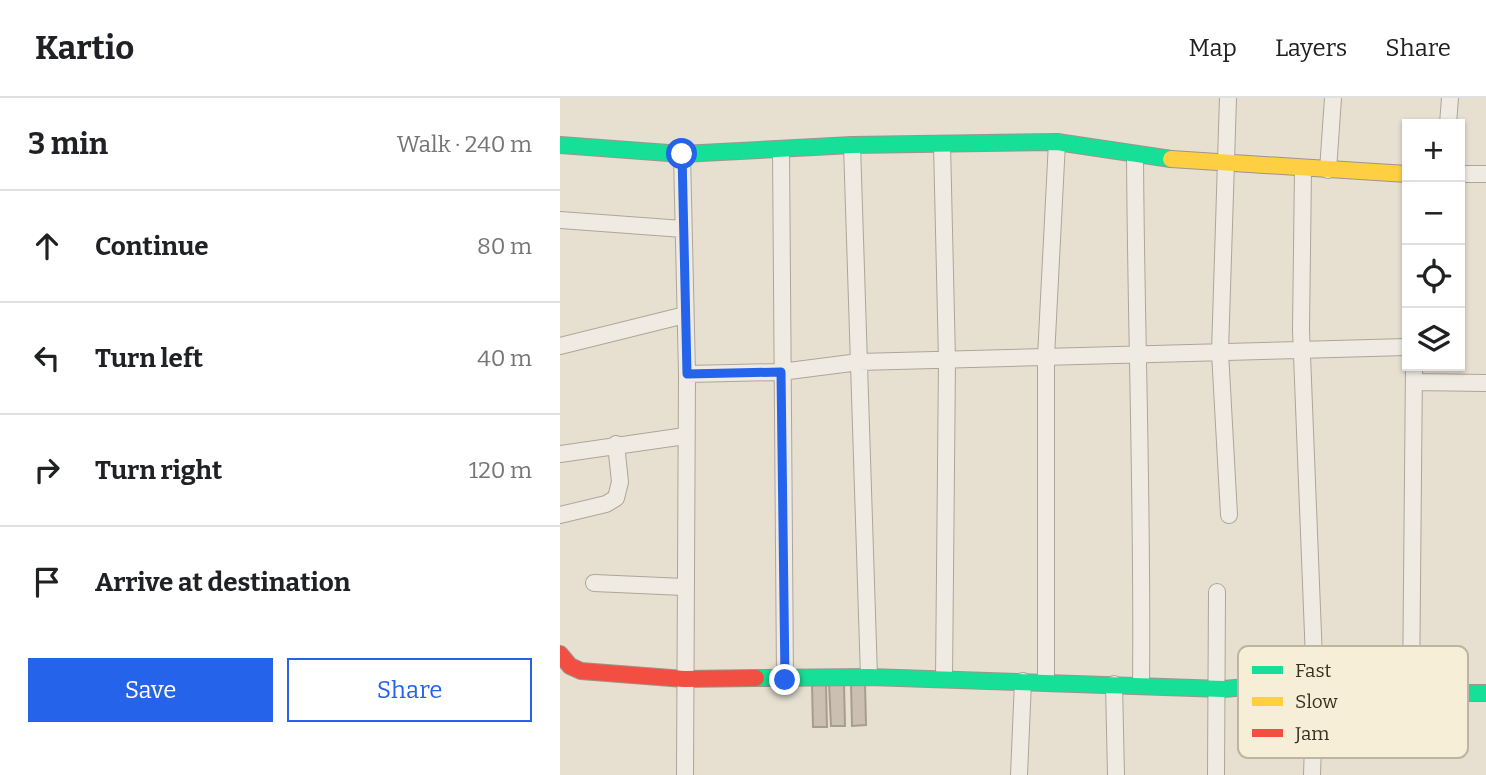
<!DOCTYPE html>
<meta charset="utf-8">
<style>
:root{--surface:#fff;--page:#f6f6f6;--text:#202124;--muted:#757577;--line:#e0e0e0;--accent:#2563eb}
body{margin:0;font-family:Bitter,serif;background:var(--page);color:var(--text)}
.controls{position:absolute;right:21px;top:21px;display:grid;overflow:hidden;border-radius:0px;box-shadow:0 2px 5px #0004}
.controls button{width:63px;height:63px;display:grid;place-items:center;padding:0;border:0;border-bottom:2px solid var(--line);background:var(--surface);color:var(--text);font:35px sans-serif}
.stop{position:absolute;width:21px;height:21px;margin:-16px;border:5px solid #2563eb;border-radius:50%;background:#fff}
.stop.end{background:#2563eb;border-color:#fff;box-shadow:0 2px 7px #0008}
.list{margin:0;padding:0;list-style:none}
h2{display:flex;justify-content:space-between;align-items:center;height:91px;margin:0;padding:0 28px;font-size:30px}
h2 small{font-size:23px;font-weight:400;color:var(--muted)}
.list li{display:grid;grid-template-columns:46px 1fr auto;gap:21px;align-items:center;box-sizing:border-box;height:112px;padding:0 28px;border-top:2px solid var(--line)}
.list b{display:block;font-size:26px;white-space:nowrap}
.list em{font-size:23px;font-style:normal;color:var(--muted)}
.actions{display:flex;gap:14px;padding:21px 28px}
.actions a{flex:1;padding:16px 0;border:2px solid var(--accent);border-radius:0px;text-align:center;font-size:24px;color:var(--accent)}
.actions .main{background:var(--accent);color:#fff}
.icon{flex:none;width:38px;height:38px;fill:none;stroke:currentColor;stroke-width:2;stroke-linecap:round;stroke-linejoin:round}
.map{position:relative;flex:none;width:926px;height:677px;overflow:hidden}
header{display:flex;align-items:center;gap:42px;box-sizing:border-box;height:98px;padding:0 35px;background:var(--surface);border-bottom:2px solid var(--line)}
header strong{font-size:33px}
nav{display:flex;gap:38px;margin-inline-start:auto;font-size:24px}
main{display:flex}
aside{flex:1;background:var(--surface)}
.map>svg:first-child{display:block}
.building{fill:#cbbfb2;stroke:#a89c90;stroke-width:2}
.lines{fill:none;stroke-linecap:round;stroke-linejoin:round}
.street-casing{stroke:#ada599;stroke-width:18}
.fast-casing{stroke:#9c958a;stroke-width:18}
.slow-casing{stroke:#9c958a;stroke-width:18}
.jam-casing{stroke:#9c958a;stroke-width:18}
.street{stroke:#efebe3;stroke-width:16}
.fast{stroke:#16e098;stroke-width:16}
.slow{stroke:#ffcf43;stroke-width:16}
.jam{stroke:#f24e42;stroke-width:16}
.route{stroke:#2563eb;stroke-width:9}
.key{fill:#f7eed8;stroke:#bfb4a1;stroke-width:2}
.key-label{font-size:19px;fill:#3d2e20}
</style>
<header>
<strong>Kartio</strong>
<nav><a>Map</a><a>Layers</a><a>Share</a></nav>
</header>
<main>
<aside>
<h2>3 min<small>Walk · 240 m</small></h2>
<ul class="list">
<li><svg class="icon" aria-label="ahead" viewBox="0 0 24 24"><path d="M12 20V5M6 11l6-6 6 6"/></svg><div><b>Continue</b></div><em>80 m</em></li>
<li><svg class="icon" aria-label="left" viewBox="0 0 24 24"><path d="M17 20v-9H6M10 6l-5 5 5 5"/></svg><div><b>Turn left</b></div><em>40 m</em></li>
<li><svg class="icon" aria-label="right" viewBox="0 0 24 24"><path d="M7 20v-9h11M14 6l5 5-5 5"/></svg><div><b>Turn right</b></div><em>120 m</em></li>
<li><svg class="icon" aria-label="arrive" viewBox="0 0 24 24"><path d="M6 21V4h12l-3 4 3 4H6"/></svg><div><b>Arrive at destination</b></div></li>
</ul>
<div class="actions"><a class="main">Save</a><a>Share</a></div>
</aside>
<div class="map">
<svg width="926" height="677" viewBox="0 0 926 677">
<rect width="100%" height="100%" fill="#e7e0d1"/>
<path class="building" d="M284,585l1,43h-14l-2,-42z
M305,585l1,42 -14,1 -1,-42z
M252,587h14l1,42h-14z"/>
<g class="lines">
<g class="street-casing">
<path id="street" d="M668,0l-8,254 9,163
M888,26l2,-26
M382,46l5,216 -3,319
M292,47l17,532
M221,51l4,531
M122,56l5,220 -2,401
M575,57c1,177 8,354 6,531
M743,71l-2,161 14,355 -3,90
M768,72l5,-72
M900,76h26
M0,122l123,9
M0,248l125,-31
M127,276l94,-2 78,-10 548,-15
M854,284l72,1
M0,356l125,-18
M0,417l46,-11 10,-6 4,-16 -4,-38
M34,485l90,4
M486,584v-325l11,-215
M554,586l2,91
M851,595l3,-327
M459,677l4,-94
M656,677l1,-183"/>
</g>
<g class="fast-casing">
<path id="fast" d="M0,47l122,9 170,-9 205,-3 114,17
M196,580l113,-1 354,12 62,-5 126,9h75"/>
</g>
<g class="slow-casing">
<path id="slow" d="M611,61l236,15"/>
</g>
<g class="jam-casing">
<path id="jam" d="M0,556l10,12 11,5 103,8 72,-1"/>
</g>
<use href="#street" class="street"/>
<use href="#fast" class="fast"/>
<use href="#slow" class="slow"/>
<use href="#jam" class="jam"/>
</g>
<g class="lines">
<path class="route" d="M122,56l5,220 94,-2 4,308"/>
</g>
<rect x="678" y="548" width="230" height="112" rx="10" class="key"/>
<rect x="692" y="568" width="31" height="8" fill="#16e098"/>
<rect x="692" y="599" width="31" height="9" fill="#ffcf43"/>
<rect x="692" y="631" width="31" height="8" fill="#f24e42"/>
<g class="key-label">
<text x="735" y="579">Fast</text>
<text x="735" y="610">Slow</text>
<text x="735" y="642">Jam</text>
</g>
</svg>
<div class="controls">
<button>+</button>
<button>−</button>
<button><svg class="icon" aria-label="locate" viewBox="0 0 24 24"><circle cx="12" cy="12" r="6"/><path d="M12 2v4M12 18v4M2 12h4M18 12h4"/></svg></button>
<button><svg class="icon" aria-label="layers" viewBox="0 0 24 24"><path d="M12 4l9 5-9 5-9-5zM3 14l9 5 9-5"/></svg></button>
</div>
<div class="stop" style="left:122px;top:56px"></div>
<div class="stop end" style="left:225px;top:582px"></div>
</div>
</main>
